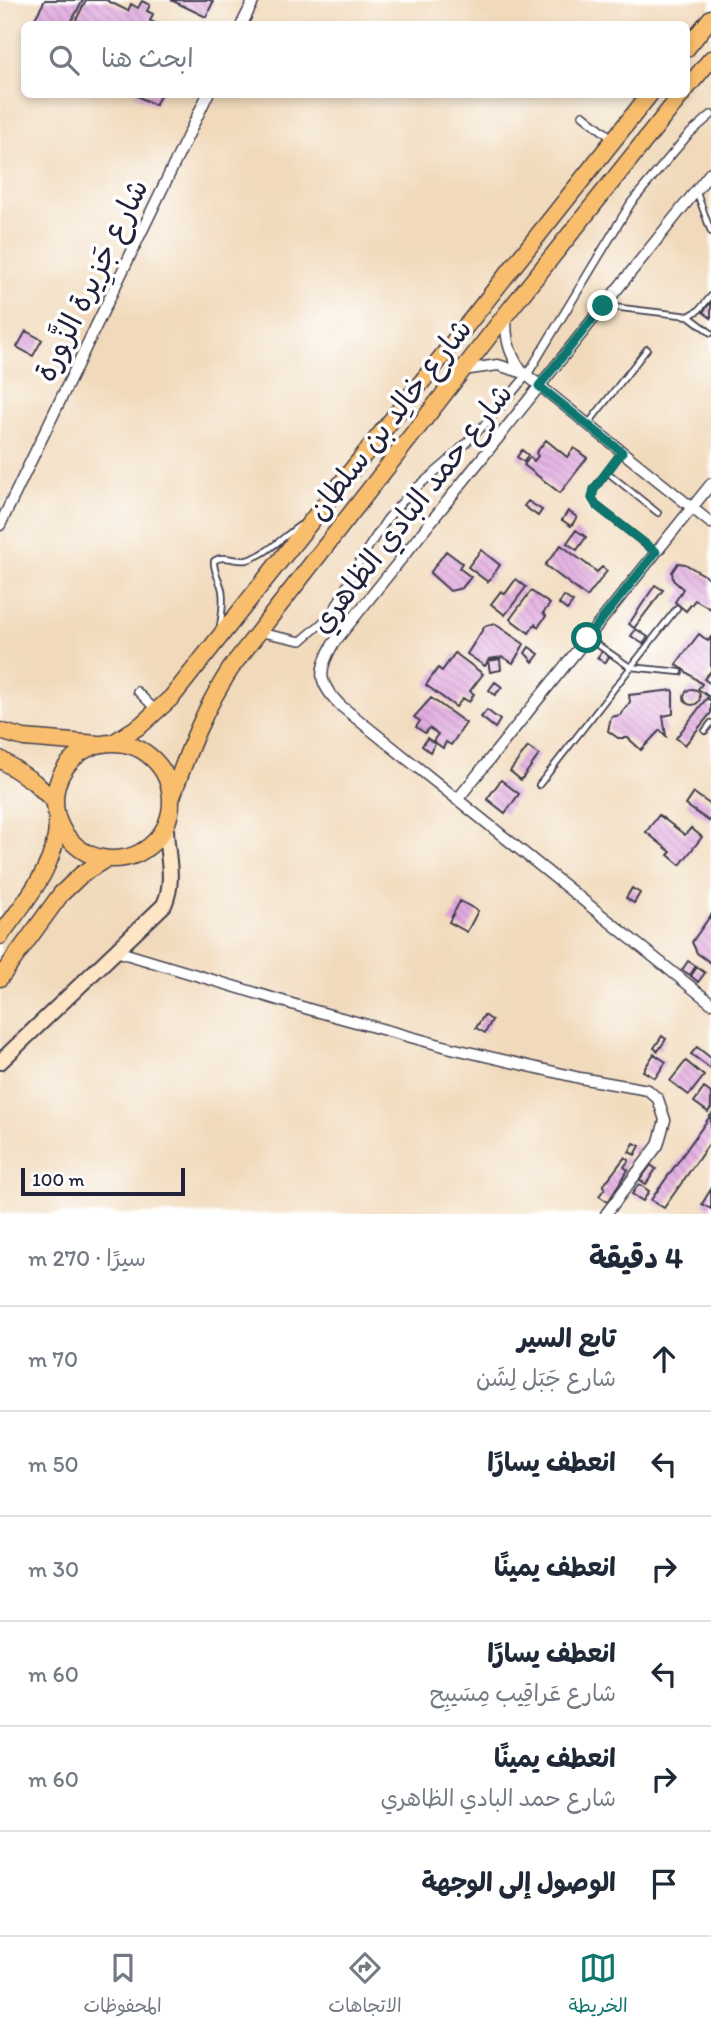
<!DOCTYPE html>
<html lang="ar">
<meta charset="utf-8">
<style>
:root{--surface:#fff;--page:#f6f6f7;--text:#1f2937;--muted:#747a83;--line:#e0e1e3;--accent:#0f766e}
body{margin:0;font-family:Itim,"Playpen Sans Arabic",sans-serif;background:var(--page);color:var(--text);direction:rtl}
.scale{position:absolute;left:21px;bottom:18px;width:164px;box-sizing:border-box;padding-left:7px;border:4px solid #22223b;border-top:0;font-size:19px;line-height:24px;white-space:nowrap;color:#22223b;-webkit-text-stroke:5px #fff;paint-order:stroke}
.stop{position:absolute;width:21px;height:21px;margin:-16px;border:5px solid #0f766e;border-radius:50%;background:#fff}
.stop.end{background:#0f766e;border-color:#fff;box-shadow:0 2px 7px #0008}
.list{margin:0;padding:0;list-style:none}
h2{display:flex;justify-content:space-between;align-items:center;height:91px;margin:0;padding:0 28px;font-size:30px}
h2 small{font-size:23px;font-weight:400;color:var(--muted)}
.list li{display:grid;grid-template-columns:46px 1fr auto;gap:21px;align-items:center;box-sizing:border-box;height:105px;padding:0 28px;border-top:2px solid var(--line)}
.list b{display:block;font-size:26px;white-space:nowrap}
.list p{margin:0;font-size:23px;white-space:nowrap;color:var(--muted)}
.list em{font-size:23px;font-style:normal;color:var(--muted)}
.icon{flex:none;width:38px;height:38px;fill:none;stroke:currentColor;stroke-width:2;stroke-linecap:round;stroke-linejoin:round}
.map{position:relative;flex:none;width:711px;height:1214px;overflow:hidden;direction:ltr}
.search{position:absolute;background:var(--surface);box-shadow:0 4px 10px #0003;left:21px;right:21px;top:21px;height:77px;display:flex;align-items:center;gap:18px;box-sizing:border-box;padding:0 24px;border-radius:10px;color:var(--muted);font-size:26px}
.sheet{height:721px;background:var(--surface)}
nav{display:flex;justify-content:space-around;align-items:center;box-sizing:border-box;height:98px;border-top:2px solid var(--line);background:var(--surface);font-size:19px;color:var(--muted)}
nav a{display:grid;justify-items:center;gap:4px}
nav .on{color:var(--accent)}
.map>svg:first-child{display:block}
.building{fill:url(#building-back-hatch)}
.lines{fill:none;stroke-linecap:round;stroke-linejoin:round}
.service-casing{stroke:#413e4e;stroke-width:8}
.pedestrian-casing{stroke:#413e4e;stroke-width:10}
.minor-casing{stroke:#413e4e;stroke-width:13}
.secondary-casing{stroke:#413e4e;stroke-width:18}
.primary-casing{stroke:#413e4e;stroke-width:19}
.service{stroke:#fff;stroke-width:4.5}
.pedestrian{stroke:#fff;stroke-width:7}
.minor{stroke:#fff;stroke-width:10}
.secondary{stroke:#fde5c5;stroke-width:14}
.primary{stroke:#f9be6d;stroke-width:16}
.route{stroke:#0f766e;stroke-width:9}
.labels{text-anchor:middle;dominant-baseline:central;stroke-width:7;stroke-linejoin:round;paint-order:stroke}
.street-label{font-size:30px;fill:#22223b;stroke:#fff}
</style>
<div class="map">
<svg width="711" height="1214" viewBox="0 0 711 1214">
<defs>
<pattern id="building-back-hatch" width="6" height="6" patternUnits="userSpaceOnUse" patternTransform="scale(1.75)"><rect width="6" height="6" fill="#e0a4dd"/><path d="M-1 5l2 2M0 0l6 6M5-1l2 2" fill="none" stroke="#b585b4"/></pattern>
</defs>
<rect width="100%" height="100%" fill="#fff"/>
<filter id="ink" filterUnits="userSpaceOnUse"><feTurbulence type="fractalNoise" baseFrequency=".0143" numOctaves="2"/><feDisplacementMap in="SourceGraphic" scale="14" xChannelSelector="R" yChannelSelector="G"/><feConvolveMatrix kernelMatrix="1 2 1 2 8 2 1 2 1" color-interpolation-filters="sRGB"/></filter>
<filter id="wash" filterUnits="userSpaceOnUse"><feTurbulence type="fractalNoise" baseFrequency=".00686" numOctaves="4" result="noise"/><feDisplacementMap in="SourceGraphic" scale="28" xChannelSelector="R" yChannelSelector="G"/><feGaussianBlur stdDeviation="1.57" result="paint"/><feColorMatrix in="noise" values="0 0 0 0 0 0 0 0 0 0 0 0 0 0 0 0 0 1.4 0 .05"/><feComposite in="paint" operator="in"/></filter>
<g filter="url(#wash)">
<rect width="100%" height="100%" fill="#f1dabb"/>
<g id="blocks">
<path class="building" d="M45,0h38l-13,24h-38z
M86,0h20l22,11 3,-7 7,4 4,-7 8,4 -3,6 6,3 -3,7 8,3h-84z
M171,0h39l3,2 -7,15z
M133,94h28l-6,11z
M711,302v16l-8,-6z
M26,331l16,9 -9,16 -16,-9z
M546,440l21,17 7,-9 13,10 -27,35 -36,-28 6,-8 4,4 4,-5 -2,-3z
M522,450l6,5 -4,7 -7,-5z
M528,501l14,9 -4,6 -14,-10z
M568,511l9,6 -6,9 -9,-6z
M576,530l10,7 -9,13 -10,-7z
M561,545l36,27 5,-5 5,4 -20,26 -42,-32z
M481,550l19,15 -12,17 -20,-15z
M446,551l16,12 -3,5 12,9 -9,11 -12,3 -20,-18z
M678,563l7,1 26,15v30l-16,-9 -9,11 -11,-9 8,-13 -10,-9 -1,-8z
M516,579l10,8 -21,28 -14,-11 10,-13 4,3z
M655,585l8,5 -29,38 -5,-4z
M531,591l19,13 -7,9 3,3 -8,11 -3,-3 -6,9 -19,-14z
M564,596l9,6 -6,8 -8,-6z
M495,624l29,20 -11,19 -10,-6 -14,2 -4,7 -18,-12 18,-28z
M636,629l12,8 -5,7 -12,-8z
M699,634l9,7 3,-4v34l-7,8 7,5v14l-13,-9 4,-5 -26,-20z
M529,647l10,7 -6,8 -8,-9z
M603,650l7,5 -5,8 -8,-5z
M455,653l28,21 -13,17 4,3 -5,8 -6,-4 -7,9 -30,-22 12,-17 4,3z
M500,659l1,11 -11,2 -2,-11z
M495,682l7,5 -7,8 -6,-5z
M684 697a8 8 0 1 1 16 0a8 8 0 1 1-16 0Z
M673,690v24l-10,2 3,20 -6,-6 -19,20 -13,-12h-10l-10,-7 3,-14 9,-2 10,-13 -1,-7z
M431,698l35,25 -15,22 -5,-3 -3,6 -10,-7 5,-7 -9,-6 -4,5 -9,-6 4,-6 -6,-4z
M707,698l4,3v12l-26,32 -9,-7z
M487,710l13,10 -5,8 -14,-11z
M427,738l8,6 -5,8 -8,-6z
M528,747l11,8 -18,25 -11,-9z
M501,780l18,14 -14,19 -18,-14z
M694,793l17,12v13l-2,3 -23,-16z
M659,815l26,20 6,-7 11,9 -22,28 -12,-10 3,-3 -25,-20z
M632,888l8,5 -6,10 -8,-5z
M460,901l18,10 -11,21 -18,-10z
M711,915v48l-14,-10 -5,-11z
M688,961l8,5 -6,9 -8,-5z
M697,967l8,6 -7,9 -7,-6z
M484,1015l8,5 -7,13 -9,-5z
M662,1036l4,3 -8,12 -4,-3z
M697,1047l14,11v11l-20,-15z
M654,1054l12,8 -11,16 -12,-7z
M686,1061l18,15 -15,19 -19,-14z
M704,1088l7,5v15l-3,4 -14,-10z
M711,1115v26l-47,67 -13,-8z
M634,1143l6,3 -5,9 -6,-3z
M625,1157l4,3 -5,7 4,3 -20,32 -9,-6 6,-8 -2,-2z
M651,1165l5,4 -10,15 -6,-4z
M639,1184l10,7 -6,10 -11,-7z
M711,1189v20l-9,-5z"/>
</g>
</g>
<g filter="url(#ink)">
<use href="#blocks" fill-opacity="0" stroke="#413e4e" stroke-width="2"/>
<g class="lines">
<g class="service-casing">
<path id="service" d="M696,190l15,42
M604,306l85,10 10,-6 12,-14
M690,317l21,16
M588,424l59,-75
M621,453l-27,36 -2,9 5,8 58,46
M607,472l51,41
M220,626c2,-11 4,-24 2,-36 -2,-10 -9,-19 -8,-29 9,-7 22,1 33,-1 19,-5 37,-24 53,-35
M588,638l42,29 50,5
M705,731l6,-8
M539,785l138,-177"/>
</g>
<g class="pedestrian-casing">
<path id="pedestrian" d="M583,115l30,24
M258,632l43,9 23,-20 11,-14 25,-47 27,-41 23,-26 37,-31 43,-43 37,-44 104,-172 57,-68 23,-20
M137,691l19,19"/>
</g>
<g class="minor-casing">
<path id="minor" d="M242,24l12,-24
M711,172l-378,472c-16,28 -15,39 8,62l370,297
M507,315c-3,22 3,41 16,58
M463,370l35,-5 26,8 187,150
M0,525l208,-431
M457,800l254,-316
M116,951l196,59 139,38 129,30 68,12 10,9 7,21 -7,25 -52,69"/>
</g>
<g class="secondary-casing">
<path id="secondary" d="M0,1062l164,-157c12,-26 2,-51 2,-78"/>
</g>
<g class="primary-casing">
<path id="primary" d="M686,49l25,-31
M686,89l25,-30
M0,731l24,7 74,6
M55 801a58 58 0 1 1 116 0a58 58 0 1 1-116 0Z
M113,743l28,-18 31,-28 478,-603
M0,759l34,23 21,20
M172,797c17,-49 32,-88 61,-132l274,-352 175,-219
M0,936c25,-35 59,-72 57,-116
M0,978l61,-84 21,-20 24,-15"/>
</g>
<use href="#service" class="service"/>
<use href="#pedestrian" class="pedestrian"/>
<use href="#minor" class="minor"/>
<use href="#secondary" class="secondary"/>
<use href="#primary" class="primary"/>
</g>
</g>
<g class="lines" filter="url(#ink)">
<path class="route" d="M587,638l69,-86 -59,-46 -5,-8 2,-9 28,-37 -83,-66 64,-80"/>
</g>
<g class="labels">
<g class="street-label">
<text transform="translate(91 280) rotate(-64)">شارع جَزِيرة الزَّورة</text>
<text transform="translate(389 419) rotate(-52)">شارع خالِد بن سلطان</text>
<text transform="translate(411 508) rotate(-52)">شارع حمد البادي الظاهري</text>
</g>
</g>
</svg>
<div class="scale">100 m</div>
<div class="stop" style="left:587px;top:638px"></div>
<div class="stop end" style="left:603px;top:306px"></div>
<div class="search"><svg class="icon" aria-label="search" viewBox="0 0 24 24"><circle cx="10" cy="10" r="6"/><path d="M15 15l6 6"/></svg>ابحث هنا</div>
</div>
<section class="sheet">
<h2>4 دقيقة<small>سيرًا · 270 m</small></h2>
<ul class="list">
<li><svg class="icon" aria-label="ahead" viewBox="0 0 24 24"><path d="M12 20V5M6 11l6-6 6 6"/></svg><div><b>تابع السير</b><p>شارع جَبَل لِشَن</p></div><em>70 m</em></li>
<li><svg class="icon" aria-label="left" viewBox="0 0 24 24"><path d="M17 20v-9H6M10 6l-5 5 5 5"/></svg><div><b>انعطف يسارًا</b></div><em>50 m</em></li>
<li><svg class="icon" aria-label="right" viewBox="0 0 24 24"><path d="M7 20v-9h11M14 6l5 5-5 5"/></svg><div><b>انعطف يمينًا</b></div><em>30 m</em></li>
<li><svg class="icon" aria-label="left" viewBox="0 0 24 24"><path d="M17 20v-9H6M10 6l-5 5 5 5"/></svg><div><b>انعطف يسارًا</b><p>شارع عَراقِيب مِسَيبِح</p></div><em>60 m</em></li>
<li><svg class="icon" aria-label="right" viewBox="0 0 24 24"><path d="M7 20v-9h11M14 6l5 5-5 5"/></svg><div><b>انعطف يمينًا</b><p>شارع حمد البادي الظاهري</p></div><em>60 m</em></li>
<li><svg class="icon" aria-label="arrive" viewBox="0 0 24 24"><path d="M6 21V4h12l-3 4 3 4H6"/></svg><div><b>الوصول إلى الوجهة</b></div></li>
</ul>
</section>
<nav>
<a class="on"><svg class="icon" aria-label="map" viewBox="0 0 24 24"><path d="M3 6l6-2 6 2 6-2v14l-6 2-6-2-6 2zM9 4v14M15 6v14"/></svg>الخريطة</a>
<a><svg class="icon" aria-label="directions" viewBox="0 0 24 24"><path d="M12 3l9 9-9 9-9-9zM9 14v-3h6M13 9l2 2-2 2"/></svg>الاتجاهات</a>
<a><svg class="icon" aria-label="saved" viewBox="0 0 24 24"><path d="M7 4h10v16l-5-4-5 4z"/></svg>المحفوظات</a>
</nav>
